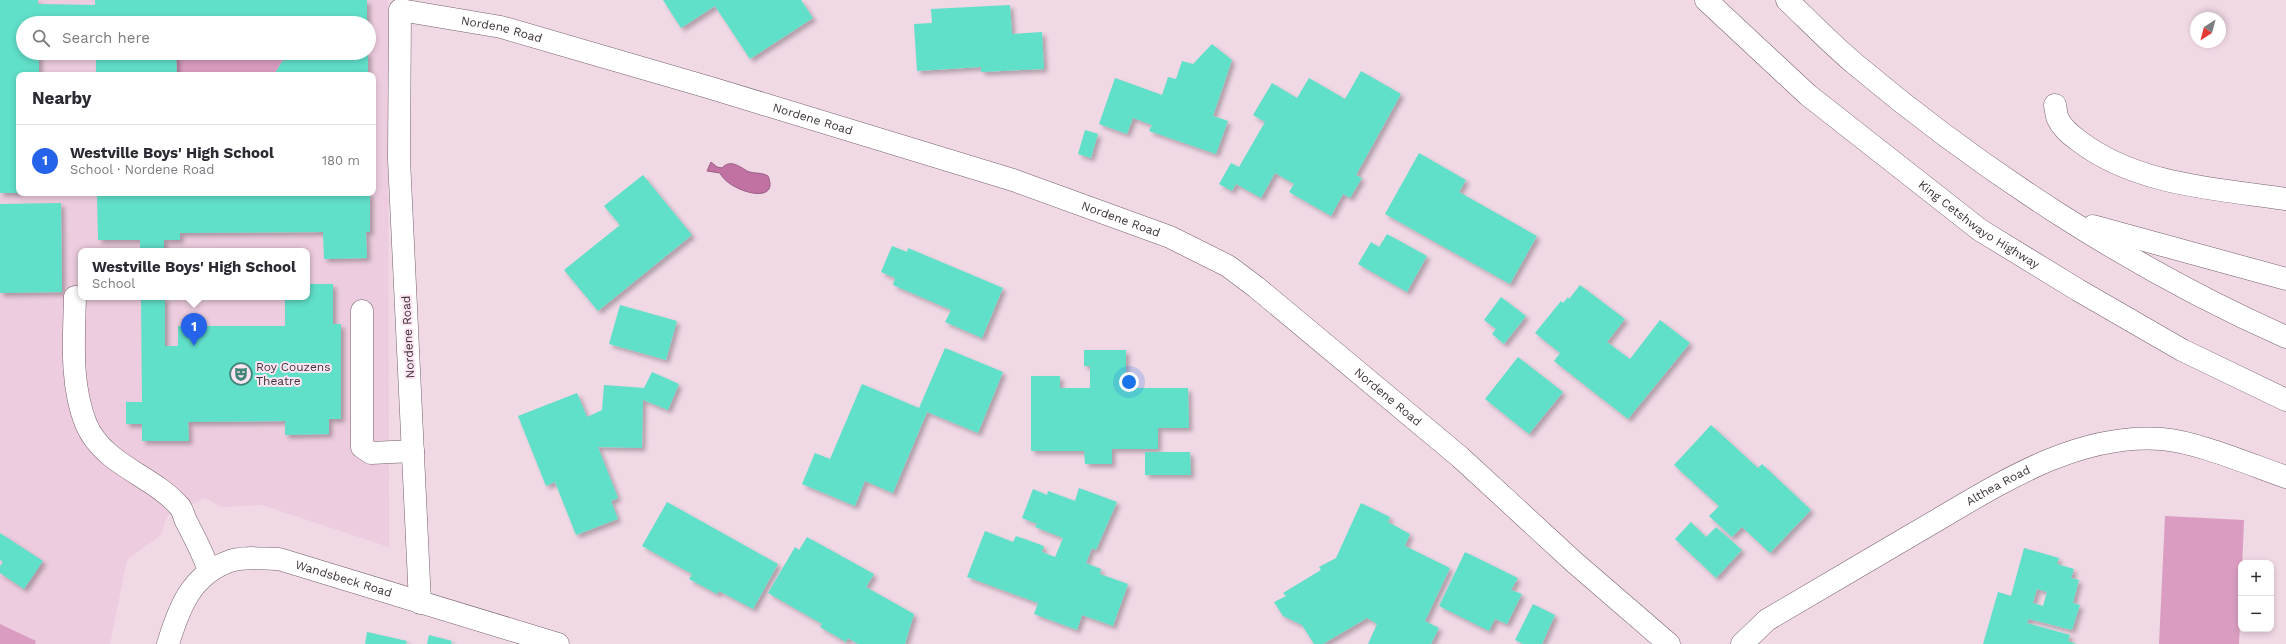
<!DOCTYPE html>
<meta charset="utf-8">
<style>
:root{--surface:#fff;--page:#f2f2f3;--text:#2b2b33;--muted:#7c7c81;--line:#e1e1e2;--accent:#2563eb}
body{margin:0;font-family:"Work Sans",sans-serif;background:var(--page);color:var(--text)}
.controls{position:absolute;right:12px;bottom:12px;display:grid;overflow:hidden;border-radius:8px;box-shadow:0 2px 6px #0003}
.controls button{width:36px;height:36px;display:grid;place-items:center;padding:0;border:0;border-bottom:1px solid var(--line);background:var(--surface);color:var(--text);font:20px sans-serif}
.compass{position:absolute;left:2190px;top:12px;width:36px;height:36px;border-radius:50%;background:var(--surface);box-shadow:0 2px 6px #0003;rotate:216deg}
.you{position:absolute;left:1129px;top:382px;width:14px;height:14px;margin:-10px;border:3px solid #fff;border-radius:50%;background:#1a73e8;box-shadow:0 0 0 6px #1a73e833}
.badge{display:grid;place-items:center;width:26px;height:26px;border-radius:50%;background:var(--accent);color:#fff;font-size:13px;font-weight:700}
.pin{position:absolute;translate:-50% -33px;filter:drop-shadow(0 1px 2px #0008)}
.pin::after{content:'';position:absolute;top:21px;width:14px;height:12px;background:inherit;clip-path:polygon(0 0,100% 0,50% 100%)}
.popup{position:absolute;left:78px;top:248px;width:232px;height:52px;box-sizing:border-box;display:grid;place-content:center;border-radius:8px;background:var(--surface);filter:drop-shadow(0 1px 3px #0005);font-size:13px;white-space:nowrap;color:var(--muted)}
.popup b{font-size:15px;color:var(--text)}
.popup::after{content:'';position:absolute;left:50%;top:100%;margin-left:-8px;border:8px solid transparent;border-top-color:var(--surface)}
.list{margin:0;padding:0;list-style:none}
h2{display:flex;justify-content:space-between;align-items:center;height:52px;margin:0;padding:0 16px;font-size:17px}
h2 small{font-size:13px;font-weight:400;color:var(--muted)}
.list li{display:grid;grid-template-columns:26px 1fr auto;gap:12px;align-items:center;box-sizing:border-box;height:72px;padding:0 16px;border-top:1px solid var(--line)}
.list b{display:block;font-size:15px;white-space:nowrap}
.list p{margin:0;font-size:13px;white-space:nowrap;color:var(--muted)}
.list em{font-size:13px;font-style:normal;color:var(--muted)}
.icon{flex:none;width:22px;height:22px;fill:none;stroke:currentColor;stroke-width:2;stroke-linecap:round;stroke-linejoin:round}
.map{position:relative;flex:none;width:2286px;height:644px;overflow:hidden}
.search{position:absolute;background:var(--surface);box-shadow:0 2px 6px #0003;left:16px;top:16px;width:360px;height:44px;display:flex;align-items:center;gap:10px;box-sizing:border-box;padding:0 14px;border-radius:22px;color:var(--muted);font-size:15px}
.panel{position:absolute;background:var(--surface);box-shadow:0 2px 6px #0003;left:16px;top:72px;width:360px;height:124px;border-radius:8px}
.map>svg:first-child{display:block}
.built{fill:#ecccde;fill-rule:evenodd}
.green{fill:#da9dc1}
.water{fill:#c171a2;stroke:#9a5f83}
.building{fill:#60dfc9;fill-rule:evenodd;filter:url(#shadow)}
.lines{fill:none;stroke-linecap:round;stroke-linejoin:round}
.minor-casing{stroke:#75606c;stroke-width:23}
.highway-casing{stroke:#75606c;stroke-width:23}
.minor{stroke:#fff;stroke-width:22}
.highway{stroke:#fff;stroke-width:22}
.labels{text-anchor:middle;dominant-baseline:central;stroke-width:4;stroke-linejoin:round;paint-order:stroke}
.street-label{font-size:12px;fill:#3e343a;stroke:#fee5f3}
.poi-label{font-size:12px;fill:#3e343a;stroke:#fee5f3;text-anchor:start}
</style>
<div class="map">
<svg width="2286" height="644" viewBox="0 0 2286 644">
<defs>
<filter id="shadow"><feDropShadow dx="3.5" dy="3.5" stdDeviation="2" flood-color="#0004"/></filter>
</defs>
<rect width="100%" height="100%" fill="#f0d8e5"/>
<path class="built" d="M0,0h388l1,547 -127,-42 -40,2 -17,-9 -38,18 -6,19 -34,25 -17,84h-110zM23,23h346v30h-346zM19,75h354v118h-354zM81,251h226v46h-226z"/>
<path class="green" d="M176,53h115l-10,10 -7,12h-97z
M2165,516l79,4 -5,124h-80z
M0,624l36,17 -1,3h-35z"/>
<path class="water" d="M711,162l6,5 5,1c8,-9 17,-2 25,3 6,3 15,1 21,5 13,31 -40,15 -48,-3l-13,-2z"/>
<path class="building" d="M0,0h38v4l57,1v-5h272v23h-344v30h16v22h-20v118h-19z
M663,0h138l12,18 -63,41 -35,-53 -34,22z
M1010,5l2,29 30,-2 2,37 -63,3v-5l-64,4 -3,-47 18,-1 -1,-14z
M1212,44l20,16 -19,56 15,5 -12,33 -67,-23 3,-6 -19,-7 -6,16 -28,-10 16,-46 47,17 6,-18 8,2 6,-18 11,3z
M96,53h80l1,22h-81z
M291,53h77v22h-94l7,-12z
M1361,71l40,23 -45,81 6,3 -12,20 -7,-4 -12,22 -42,-24 5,-8 -19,-11 -14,25 -25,-14 -4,7 -13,-7 12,-21 8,4 26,-45 -12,-7 19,-32 25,15 12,-20 36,21z
M1085,130l13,4 -7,24 -13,-4z
M1419,153l47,27 -7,12 78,44 -27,48 -125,-70z
M643,175l49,60 -94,76 -34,-41 56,-45 -16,-19z
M97,193h273v39h-4l1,26 -43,1 -1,-27 -143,1v7h-16v11h-24v-11h-42z
M61,203l1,89 -62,1v-89z
M1387,234l40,22 -20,36 -49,-28 13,-22 8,5z
M892,246l15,6 1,-4 95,40 -21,50 -37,-16 6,-12 -58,-25 2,-7 -14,-6z
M307,284h26v40h8v95h-12v15l-44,1v-14l-97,1 1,19h-47v-17h-16v-22h16l-1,-105h24v49h13v-20h107v-29h22z
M1580,285l45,34 -18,23 23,17 30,-39 30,23 -62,76 -74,-58 6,-8 -25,-20 26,-32 2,2 5,-6 1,2z
M1501,297l25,19 -22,28 -12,-10 4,-5 -12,-9z
M620,305l57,16 -11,39 -57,-16z
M945,348l58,24 -25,61 -51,-21 -34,81 -28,-12 -10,25 -53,-22 13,-31 15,6 32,-75 57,24z
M1084,350h42v38h62l1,40h-31v21h-46v15h-27l-1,-13h-53v-75h29v12h30v-22h-6z
M1518,357l45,35 -34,42 -44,-35z
M652,372l27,12 -11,26 -25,-10 -1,48 -44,-1 20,51 -7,3 7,18 -42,16 -21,-53 -9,4 -28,-70 59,-23 10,24 15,-7 2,-25 40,3z
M1711,425l47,43 4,-4 49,46 -41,43 -28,-26 -10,10 -23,-21 10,-10 -45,-41z
M1145,452h45l1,23h-46z
M1079,488l38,14 -21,48 -4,-2 -6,15 15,6 -1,5 28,10 -15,42 -31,-11 -5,15 -43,-16 4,-11 -71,-26 18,-46 28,11 3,-6 28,10 -2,6 13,5 8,-19 -28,-11 2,-3 -15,-6 11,-29 14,6 1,-4 27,10z
M667,502l111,62 -25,45 -34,-18 -2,3 -28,-15 3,-5 -50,-28z
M1361,503l29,14 -2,5 22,12 -5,12 45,22 -25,53 14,7 -8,16h-63l9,-20 -10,-6 -44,26h-9l-12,-19 -19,-9 -9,-14 12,-6 -3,-3 38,-23 -2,-3 17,-9z
M1691,522l15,15 10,-10 26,23 -26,28 -41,-39z
M0,533l43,28 -19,28 -24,-16v-7l3,-4 -3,-2z
M807,537l67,37 -8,13 48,27 -9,30h-47l-10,-6 -2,4 -26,-15 2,-3 -54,-31 27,-46 4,3z
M2024,548l35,10 -2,6 17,5 -3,9 8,2 -6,23 7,2 -8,25 -43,-11 -2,4 43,12 -2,6 8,3h-93l15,-52 13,4zM2037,589l10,3 -4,14 -10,-3z
M1465,552l53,26 -7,12 11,4 -15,30 -12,-5 -6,12 -50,-25z
M1533,604l22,11 -13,29h-19l-8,-4z
M367,632l40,9 -1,3h-41z
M429,635l23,6 -1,3h-24z"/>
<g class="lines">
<g class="minor-casing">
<g id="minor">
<path d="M2055,105c1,4 1,10 3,14 4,9 14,17 21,22 57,44 138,48 207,58"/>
<path d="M75,297c-1,42 -5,87 11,127 18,42 67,51 94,83 3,4 4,10 6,14 9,17 17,32 23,50"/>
<path d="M362,311v136l9,6 42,-2"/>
<path id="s1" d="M420,603l-21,-444 1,-149 101,17 210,61 302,92 157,57 58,29 28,21 204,170 114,105 95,82"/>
<path id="s2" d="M168,644c11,-36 23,-69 62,-83 15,-5 34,-2 49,-2l279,85"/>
<path id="s3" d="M1742,644l25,-24c49,-29 99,-58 148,-87 75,-43 157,-101 247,-94 36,3 89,26 124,38"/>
</g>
</g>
<g class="highway-casing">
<g id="highway">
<path id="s4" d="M1706,0l102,95 172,135 98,60 104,60 104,50"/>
<path d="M1787,0c22,21 44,44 68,64 127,107 279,206 431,273"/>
<path d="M2093,226l193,53"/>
</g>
</g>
<use href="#minor" class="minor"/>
<use href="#highway" class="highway"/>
</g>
<defs>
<g id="theatre-ring" transform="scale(1.15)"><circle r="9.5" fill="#fee5f3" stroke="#418478" stroke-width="1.5"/><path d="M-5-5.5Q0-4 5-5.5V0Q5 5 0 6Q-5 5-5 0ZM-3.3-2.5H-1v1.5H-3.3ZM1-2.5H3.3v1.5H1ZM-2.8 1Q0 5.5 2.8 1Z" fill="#418478"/></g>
</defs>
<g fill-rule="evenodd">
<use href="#theatre-ring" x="241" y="374"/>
</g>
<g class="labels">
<g class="street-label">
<text stroke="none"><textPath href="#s1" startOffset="697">Nordene Road</textPath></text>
<text stroke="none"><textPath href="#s1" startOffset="1021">Nordene Road</textPath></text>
<text stroke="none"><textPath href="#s1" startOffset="1345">Nordene Road</textPath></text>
<text stroke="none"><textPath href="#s4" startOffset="354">King Cetshwayo Highway</textPath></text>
<text transform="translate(408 337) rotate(-93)">Nordene Road</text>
<text stroke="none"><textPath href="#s1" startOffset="1669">Nordene Road</textPath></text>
<text stroke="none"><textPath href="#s3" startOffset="302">Althea Road</textPath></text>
<text stroke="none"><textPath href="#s2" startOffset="225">Wandsbeck Road</textPath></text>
</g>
<g class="poi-label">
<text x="256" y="367">Roy Couzens<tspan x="256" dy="14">Theatre</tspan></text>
</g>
</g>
</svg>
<div class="controls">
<button>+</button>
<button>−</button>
</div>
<svg class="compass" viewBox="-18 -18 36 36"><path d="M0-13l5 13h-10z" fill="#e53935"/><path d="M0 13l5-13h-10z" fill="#7c7c81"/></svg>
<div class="you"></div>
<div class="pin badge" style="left:194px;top:346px">1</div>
<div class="popup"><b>Westville Boys' High School</b>School</div>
<div class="search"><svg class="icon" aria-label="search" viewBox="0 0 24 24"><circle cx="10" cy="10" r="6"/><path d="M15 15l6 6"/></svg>Search here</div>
<section class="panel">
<h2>Nearby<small></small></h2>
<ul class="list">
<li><span class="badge">1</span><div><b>Westville Boys' High School</b><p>School · Nordene Road</p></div><em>180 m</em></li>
</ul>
</section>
</div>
